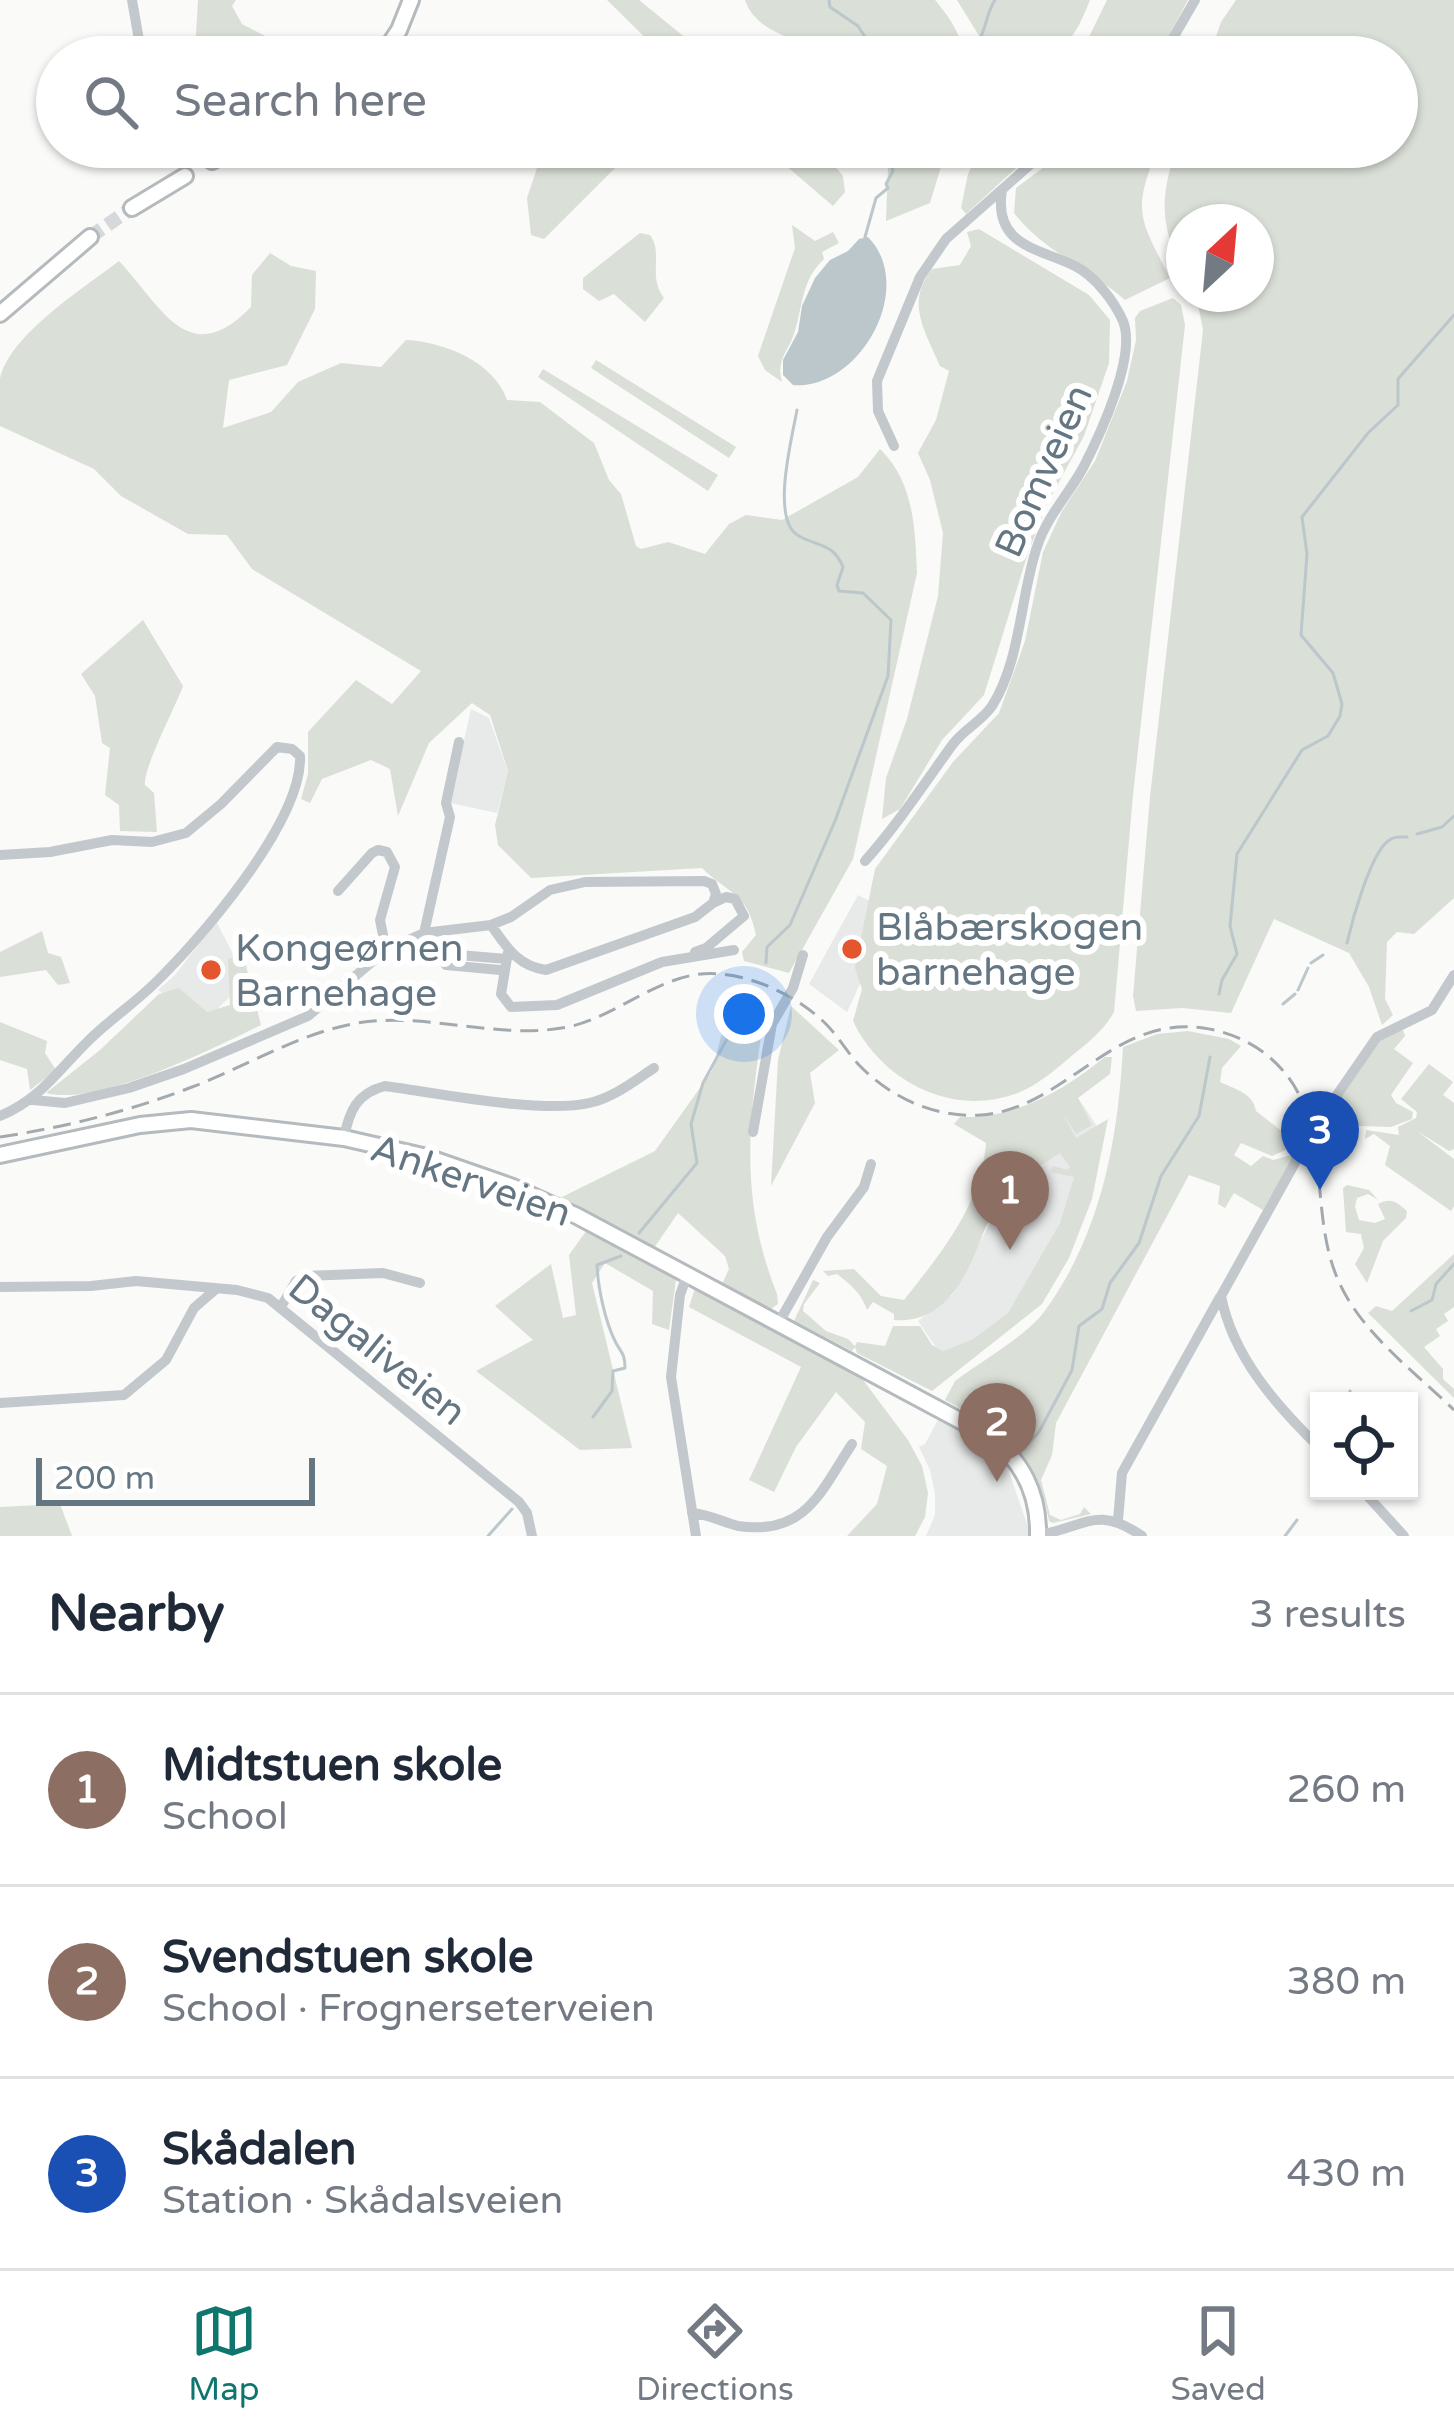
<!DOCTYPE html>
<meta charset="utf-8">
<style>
:root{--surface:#fff;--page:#f2f2f3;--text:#1f2937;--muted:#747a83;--line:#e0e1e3;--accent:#0f766e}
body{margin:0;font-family:"Varela Round",sans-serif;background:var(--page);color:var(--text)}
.controls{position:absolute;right:36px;bottom:36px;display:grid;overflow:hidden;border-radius:0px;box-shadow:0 3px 9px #0004}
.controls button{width:108px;height:108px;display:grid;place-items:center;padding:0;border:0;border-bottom:3px solid var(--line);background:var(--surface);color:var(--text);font:60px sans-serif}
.compass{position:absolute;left:1166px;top:204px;width:108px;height:108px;border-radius:50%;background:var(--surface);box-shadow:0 3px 9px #0004;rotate:26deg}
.scale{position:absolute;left:36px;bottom:30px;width:279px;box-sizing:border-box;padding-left:12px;border:6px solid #657683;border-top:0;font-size:33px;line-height:42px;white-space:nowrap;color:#657683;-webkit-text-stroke:9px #fff;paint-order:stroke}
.you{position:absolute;left:744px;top:1014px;width:42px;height:42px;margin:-30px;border:9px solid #fff;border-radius:50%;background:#1a73e8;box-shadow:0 0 0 18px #1a73e833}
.badge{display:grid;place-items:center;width:78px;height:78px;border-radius:50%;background:var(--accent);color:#fff;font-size:39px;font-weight:700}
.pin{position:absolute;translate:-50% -99px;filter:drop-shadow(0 3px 6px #0008)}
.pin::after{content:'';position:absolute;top:63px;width:42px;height:36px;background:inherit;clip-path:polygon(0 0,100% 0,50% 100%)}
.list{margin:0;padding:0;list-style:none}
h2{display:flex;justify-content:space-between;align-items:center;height:156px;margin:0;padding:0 48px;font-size:51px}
h2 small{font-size:39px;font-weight:400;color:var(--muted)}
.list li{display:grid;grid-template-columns:78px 1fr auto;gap:36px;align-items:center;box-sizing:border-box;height:192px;padding:0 48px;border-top:3px solid var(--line)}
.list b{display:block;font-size:45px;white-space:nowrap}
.list p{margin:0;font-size:39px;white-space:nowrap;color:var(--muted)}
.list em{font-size:39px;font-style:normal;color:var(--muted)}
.icon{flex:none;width:66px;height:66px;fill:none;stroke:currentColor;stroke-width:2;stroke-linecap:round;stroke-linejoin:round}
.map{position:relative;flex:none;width:1454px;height:1536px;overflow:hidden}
.search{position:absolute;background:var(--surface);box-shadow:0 3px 9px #0004;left:36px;right:36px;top:36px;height:132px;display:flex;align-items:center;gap:30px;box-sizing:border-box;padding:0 42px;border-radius:66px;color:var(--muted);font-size:45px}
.sheet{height:732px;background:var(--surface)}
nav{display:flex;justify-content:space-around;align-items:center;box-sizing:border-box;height:168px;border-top:3px solid var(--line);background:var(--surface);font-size:33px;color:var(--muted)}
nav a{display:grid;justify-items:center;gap:6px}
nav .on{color:var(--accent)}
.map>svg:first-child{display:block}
.built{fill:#e8e9e9}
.green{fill:#dadfd7}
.water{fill:#bbc7cb}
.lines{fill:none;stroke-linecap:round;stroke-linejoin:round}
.stream{stroke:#bbc7cb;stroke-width:3}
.major-tunnel{stroke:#d5d9db;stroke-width:14;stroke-dasharray:14 7;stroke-linecap:butt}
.major-casing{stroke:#b5babe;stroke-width:20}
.minor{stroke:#c3c8cc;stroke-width:10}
.major{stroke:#fff;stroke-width:14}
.rail{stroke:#a2aab0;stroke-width:3;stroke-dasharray:18 9;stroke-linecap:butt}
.poi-dot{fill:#e4572e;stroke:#fff;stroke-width:4.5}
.labels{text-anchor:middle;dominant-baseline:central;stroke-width:12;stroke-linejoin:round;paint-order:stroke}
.street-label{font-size:39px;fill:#657683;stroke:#fff}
.poi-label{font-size:39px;fill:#657683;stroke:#fff;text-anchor:start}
</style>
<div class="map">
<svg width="1454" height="1536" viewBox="0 0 1454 1536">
<rect width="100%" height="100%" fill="#fafaf8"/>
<path class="built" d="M471,709l18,9 19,54 -11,41 -47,-10z
M858,895l35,18 -46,99 -38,-28z
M216,921l31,60 -31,29 -21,6 -37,-26 17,-15z
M1078,1098l19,28 -21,12 -2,39 -12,42 -22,43 -32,51 -35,26 -30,12 -6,-2 -19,-28 34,-26 53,-100 2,-54z
M940,1416l64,41 27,79h-105l9,-21v-21l-5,-24 -11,-23 6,-3z"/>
<path class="green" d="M198,0h38l-4,6 10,18 33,17 -14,16h-61l-5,-5z
M607,0h32l70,57h-44z
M745,0h190c14,17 28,35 27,57h-137c-27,-21 -68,-22 -80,-57z
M957,0h133c-26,68 -46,57 -110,57l1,-18z
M1107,0h81l-31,57h-85l15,-16z
M1236,0h218v898l-40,36 -17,-2 -10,10 -2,57 8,16 -11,10 -13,-38 -20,-34 -75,-34 -43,94 -49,-5 -46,3 -3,-15 17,-199 53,-467 -7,-36h60v-72h-72v50c-25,-47 -24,-76 -7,-125h220v-90h-188l12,-35z
M544,147h92l-92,92 -13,-4 -4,-37z
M764,147h55l24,29 2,16 -12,14z
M895,147h52l-17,56 -44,18 2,-54z
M981,147h58l-73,67 -5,-6 7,-34z
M1071,147h87c-26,66 -19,70 12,131l-45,22c-36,-32 -81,-48 -111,-87l2,-25z
M792,225l23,16 18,-9 6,11 -17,9 2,7c-23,21 -21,48 -30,75 -7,19 -18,27 -12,48l-17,-12 -7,-14 37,-108z
M979,229l110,66 21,25 -1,43 -25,73 -37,68 -19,49 -44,142 -42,45 -42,69 -18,10 4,-41 21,-59 31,-123 5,-63 -13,-53 -12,-27 18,-33 13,-49 -9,-5c-15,-35 -35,-63 -8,-97l28,-4 11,-19 -4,-14z
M640,233l10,2c14,20 -3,40 14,63l-19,24 -31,-28 -15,7 -16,-12v-11z
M270,253l21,13 25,5 -1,38 -28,56 -58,15 -6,48 48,-16 27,-30 43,-19 40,4 25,-27c39,2 88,22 101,60l33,2 54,41 15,37 12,14 15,52 5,3 27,-7 37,12 24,-30 17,-9 36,5 76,-43 22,-28c34,33 35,79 37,124l-64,286 -64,114 -45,-12 -2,-9 14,-17c-9,-43 -25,-39 -54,-67l-171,10 -33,-33 -3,-20 13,-54 -18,-56 -18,-12 -43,40 -31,73 -8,-47 -19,-9 -49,19 -12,24 -9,-4 7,-25v-42l48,-52 36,24 29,-33 -169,-102 -25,-34 -39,-1 -67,-38 -27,-27 -94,-43c0,-14 0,-32 0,-47 9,-44 84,-91 119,-118 44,47 69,110 132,46l1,-32z
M1173,298l8,7 4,20 -52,470 -19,217c-11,20 -28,32 -45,46 -16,14 -34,29 -54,36 -65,23 -134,-14 -162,-73l9,-32 -7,-21 20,-99 78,-107 46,-49 26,-72 18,-89 19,-41 33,-50 32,-80 9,-41 -1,-22 5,-7z
M596,360l140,87 -7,11 -138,-90z
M543,369l175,106 -10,16 -170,-114z
M143,620l40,66c-8,22 -40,82 -38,99l9,8 3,39 -37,-1 -1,-26 -14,-10 5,-47 -8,-5 -7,-47 -14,-22z
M42,931l6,22 13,4 9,26 -12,2 -12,-15 -46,7v-25z
M243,954l18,71c-47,23 -164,82 -215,68l54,-43 59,-56 20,-6 28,24 23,-7 -2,-46z
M729,1006l35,10c-15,102 -26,180 13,278l1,10 -7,5 -49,-25 7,-15 -4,-13 -47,-43 -24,35 -96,-49 97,-48 57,-80z
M791,1006l48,44 -29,23 5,30 -44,83 7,-126z
M0,1022l47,19 -2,12 11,17 -26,20 -3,-21 -27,-9z
M1403,1030l2,6 -11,13 19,14 -22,32 5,8 17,9 -1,7 -21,8 -33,-1 -4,-15 -9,1v16l-6,3 -6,-13 2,-15 48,-66z
M1188,1031l41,8 12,7 -19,22 -2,14c15,7 33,11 36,29l32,25 4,11 -20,9 -31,-13 -7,12 17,11 12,-10 10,4 22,-6 -32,56 -29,-17 -9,15 -7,-4 2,-18 -31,-11 -133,248 -4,32 -11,25 9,35 11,5 19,-6 4,-7 7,7 -38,9 -4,-2c-13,-72 -43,-88 -104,-121l10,-19c25,-19 71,-45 89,-69 57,-78 74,-171 79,-265l34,-13z
M1105,1057h7l-2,17 -32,24 14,27 -16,9 -15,-24 15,28 32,-19 -16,80 -23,59 -27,46 -110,87 -75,-38 -2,-6 -3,4 -58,-30 19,-41 7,3 -16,21 -1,7 23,20 22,8 7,7 2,-4 28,4 8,-20h27l12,19 11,6 30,-12 35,-26 52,-90 14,-46 -23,-5 2,-6 14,4 3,-3 -10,-14 -34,22 -20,-11c-1,16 1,32 -8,45 -4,6 -11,13 -14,22 -15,40 -36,93 -90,89v-6l-21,-12 -6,8c-5,-15 -13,-23 -30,-36l-9,2 -5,-5 31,-2 27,27 23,4c38,-48 77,-95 82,-157l-32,-19 6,-7c55,2 103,-26 145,-60z
M1429,1064l24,18 -10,13 11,8v46l-5,2 -32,-20 37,28v47l-3,5 -66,-46 5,-19 -16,-12 -9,5 1,-9 33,5 -1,-8 18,-9 1,-6 -16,-13z
M1347,1185l22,5 9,10 -10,-6 -11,4 -2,9 4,13 16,3 10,-4 -7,-15c13,-7 19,-2 29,7l-1,7 -23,23 -16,42 -12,-19 9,-16 -3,-14 -15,-2 -3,-44z
M587,1230l89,50 -7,50 -17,-6 1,-33 -48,-28 -13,20 40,165 -52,2 -104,-79 57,-31 -38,-34 56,-42 12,54 13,-3 -7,-60z
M1454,1254v53l-10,7 4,7 -12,8 4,7 -16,11 19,22v10l11,10v9l-86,-85 8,-7 16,5z
M695,1288l162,84 51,68 14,26 6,27 -3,24 -10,19h-68l30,-32 10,-38 -26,-17 4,-27 -29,-30 -40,55 -22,45 -25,-12 52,-113 -112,-60z
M60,1504l12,32h-72v-29z"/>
<path class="water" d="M868,237c49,50 -8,153 -75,148l-10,-10v-15l15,-28 4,-26 13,-28 15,-18 18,-9 11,-12z"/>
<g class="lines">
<path class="stream" d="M829,0l1,7 28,19 20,31
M975,48c12,-17 10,-33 20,-48
M917,57l10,-9 13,-2 4,11
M963,57l1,-2
M865,237l11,-39 12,-10 -2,-4 7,-13 -6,-24
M1417,834l25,-7 12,-11
M1347,943c5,-22 23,-88 41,-102 6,-5 10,-4 19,-4
M766,963l1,-16 23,-22 45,-104 53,-145 3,-56 -28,-27 -24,-2 -2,-6 6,-18c-10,-24 -24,-20 -44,-31 -29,-15 -7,-98 -2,-126
M1311,963l12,-8
M1298,990l10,-22
M1219,994l3,-14 15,-26 -7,-28 7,-72 65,-104 26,-14 12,-20 2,-12 -9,-31 -32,-38 6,-81 -5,-37 66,-84 30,-28v-26l56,-64
M1283,1004l12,-10
M639,1233l58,-70 -6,-39 12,-41 43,-79
M1411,1311l21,-11 4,-16 18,-20
M1347,1401l3,-10
M593,1417l19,-26 1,-20 12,-3c0,-15 -4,-15 -10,-27 -10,-20 -17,-53 -18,-76l24,-9
M1023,1449l16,-17 33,-62 7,-44 23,-17 8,-26 29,-40 22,-67 38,-60 11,-59
M488,1536l24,-27
M1285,1536l12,-16"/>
<path class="major-tunnel" d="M90,237l42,-29"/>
<g class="major-casing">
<path id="major" d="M381,57l18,-27 12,-30
M212,161l24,-14
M132,208l53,-32
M0,314l90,-77
M0,1155l140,-30 51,-5 153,18 83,19 86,30 64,29 410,219c35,24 52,59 51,101"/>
</g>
<path class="minor" d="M132,0l10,57
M1162,57l33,-57
M894,446l-16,-35 -1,-30 43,-104 26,-38 104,-92
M0,855l50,-3 62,-12 40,2 34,-9 35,-29 56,-57 15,2 8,7c3,65 -101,185 -147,229 -20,19 -43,35 -63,54 -31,30 -49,60 -90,77
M865,861c33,-37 59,-77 88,-117 11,-15 29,-23 39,-38 29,-46 28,-109 45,-159 9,-29 31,-52 46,-79 17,-33 54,-112 40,-147 -9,-20 -28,-45 -48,-55 -37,-18 -82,-20 -73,-76
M338,891l34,-38 6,-3 9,2 8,15 -15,53 6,30
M424,933l26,-116 -4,-14 13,-61
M508,952l-7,42 10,13 46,-2 105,-43 72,-12
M695,952l11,-4 38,-32 -9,-17 -9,-2 -13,6
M500,970l-54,-5 -5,-8 5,-3 61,5
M33,1100l32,3 64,-15 55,-19 124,-53 78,-66 38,-17 67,-8 20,-8 39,-27 35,-8 119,-1 8,3 4,10 -3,9 -18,14 -149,53c-29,-4 -40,-24 -55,-45
M753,1132l19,-108 21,-36 10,-33
M344,1138c5,-27 13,-45 41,-52 52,7 156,28 204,17 24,-5 45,-22 65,-35
M687,1275l-7,20 -9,82 25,159
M0,1287l91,-1 45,-5 101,9 31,8 251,204 8,11 5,23
M282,1305l14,-24 9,-5 78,-3 37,10
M778,1324l49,-87 37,-50 7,-23
M0,1403l124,-8 42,-35 28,-52 22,-19
M1319,1447c-43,-42 -86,-90 -98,-151l80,-144 9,-10 23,-6 -3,-31 47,-68 55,-27 22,-35
M1363,1491l41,45
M692,1513c16,1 30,9 46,13 68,10 83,-35 114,-82
M1118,1520l4,-47 98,-176
M1038,1535c47,-7 57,-31 104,1"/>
<use href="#major" class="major"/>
<path class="rail" d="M0,1137c66,-10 130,-26 192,-50 53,-20 104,-52 160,-63 72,-14 144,17 216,3 52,-11 97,-59 152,-53 37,3 78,23 105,49 13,13 22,29 34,42 32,33 76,53 122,50 84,-6 131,-100 222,-87 23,3 47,13 65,28 68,56 39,146 68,219 22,56 76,94 118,135"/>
</g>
<g class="poi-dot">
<circle cx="852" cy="949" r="12"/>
<circle cx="211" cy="970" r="12"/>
</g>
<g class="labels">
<g class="street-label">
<text transform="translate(1044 471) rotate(-66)">Bomveien</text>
<text transform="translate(471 1181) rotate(19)">Ankerveien</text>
<text transform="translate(377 1350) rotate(39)">Dagaliveien</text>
</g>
<g class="poi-label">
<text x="876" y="927">Blåbærskogen<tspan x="876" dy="45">barnehage</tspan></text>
<text x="235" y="948">Kongeørnen<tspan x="235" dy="45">Barnehage</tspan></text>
</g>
</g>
</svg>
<div class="controls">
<button><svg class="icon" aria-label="locate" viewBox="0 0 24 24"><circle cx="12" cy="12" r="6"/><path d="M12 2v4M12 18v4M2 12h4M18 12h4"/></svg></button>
</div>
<svg class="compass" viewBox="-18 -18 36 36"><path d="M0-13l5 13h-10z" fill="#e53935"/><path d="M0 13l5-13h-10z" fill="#747a83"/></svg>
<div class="scale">200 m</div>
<div class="you"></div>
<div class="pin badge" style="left:1010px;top:1250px;background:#8d6e63">1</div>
<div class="pin badge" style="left:997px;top:1482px;background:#8d6e63">2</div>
<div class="pin badge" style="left:1320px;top:1190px;background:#1a4fb4">3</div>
<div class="search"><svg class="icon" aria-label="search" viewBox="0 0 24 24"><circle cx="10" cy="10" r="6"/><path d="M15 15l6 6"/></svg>Search here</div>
</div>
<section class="sheet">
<h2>Nearby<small>3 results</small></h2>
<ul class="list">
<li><span class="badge" style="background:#8d6e63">1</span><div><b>Midtstuen skole</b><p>School</p></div><em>260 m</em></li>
<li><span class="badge" style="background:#8d6e63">2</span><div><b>Svendstuen skole</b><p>School · Frognerseterveien</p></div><em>380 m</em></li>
<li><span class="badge" style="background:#1a4fb4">3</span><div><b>Skådalen</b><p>Station · Skådalsveien</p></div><em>430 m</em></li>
</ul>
</section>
<nav>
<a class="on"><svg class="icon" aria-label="map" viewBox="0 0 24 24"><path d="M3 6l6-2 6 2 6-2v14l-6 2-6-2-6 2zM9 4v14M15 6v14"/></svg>Map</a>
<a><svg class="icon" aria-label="directions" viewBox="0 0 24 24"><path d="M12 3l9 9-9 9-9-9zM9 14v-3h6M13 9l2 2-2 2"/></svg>Directions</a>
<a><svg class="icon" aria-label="saved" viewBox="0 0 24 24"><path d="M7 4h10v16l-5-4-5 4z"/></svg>Saved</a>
</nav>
